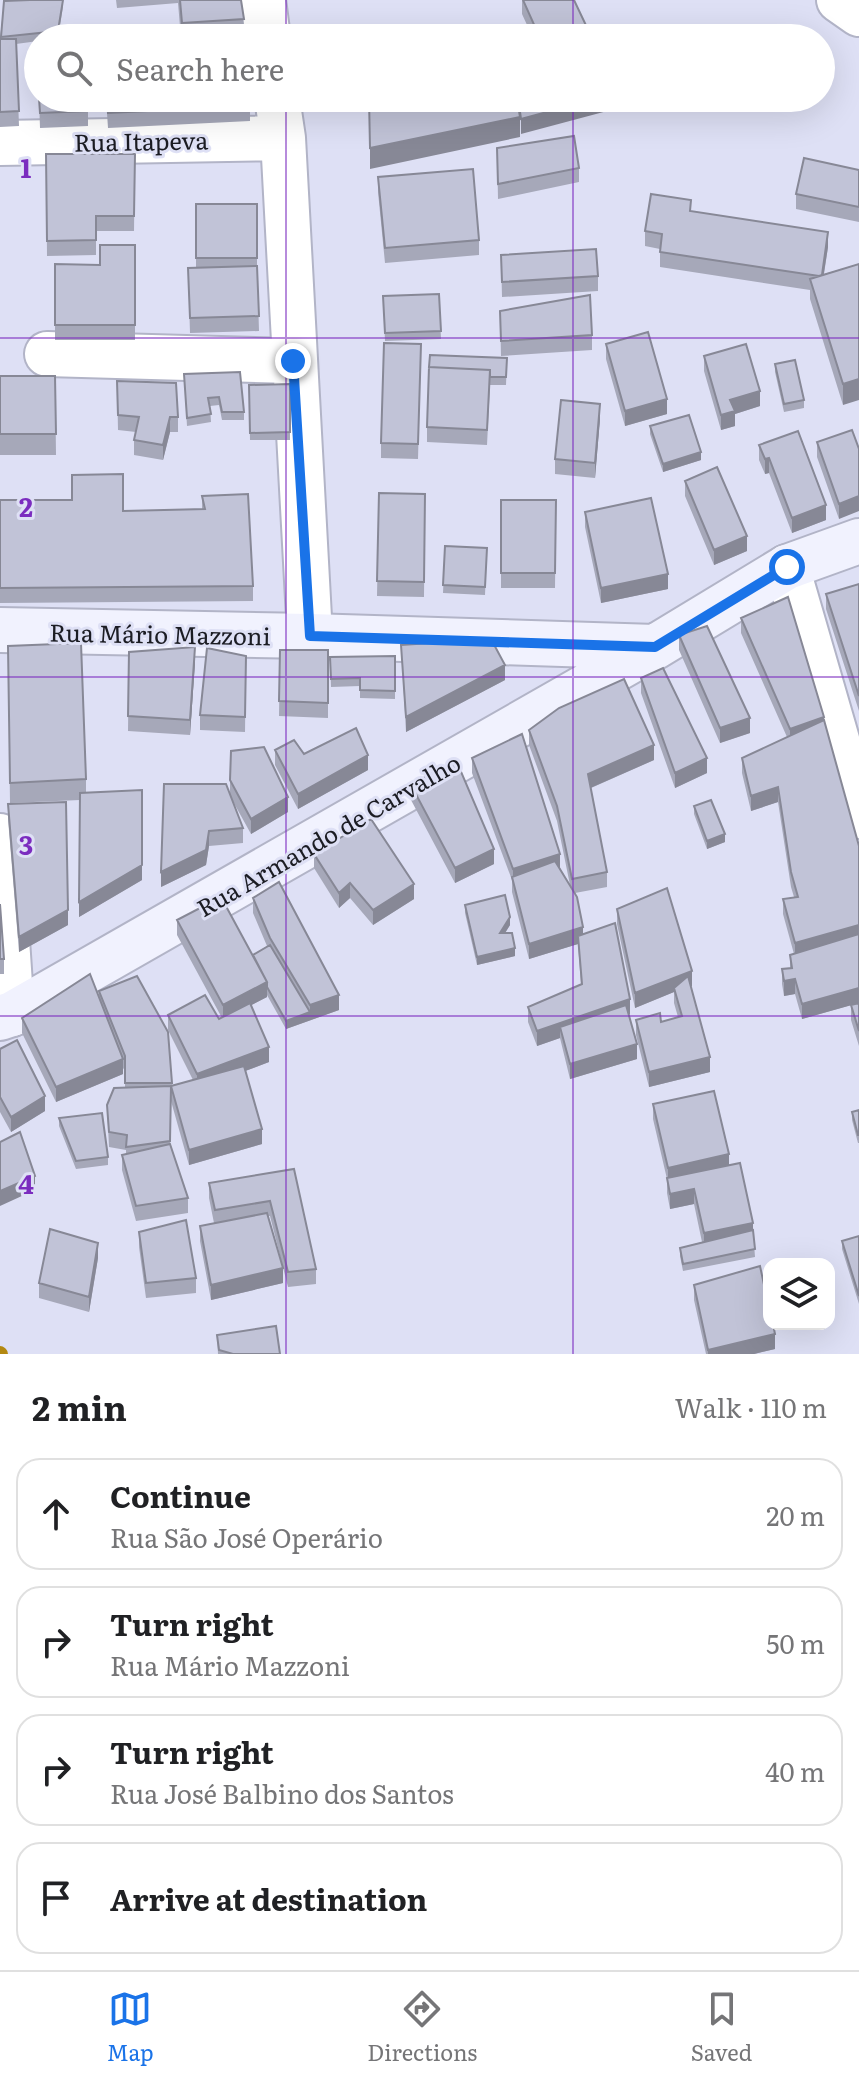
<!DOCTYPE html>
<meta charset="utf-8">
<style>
:root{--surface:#fff;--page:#f2f2f2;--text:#202124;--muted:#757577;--line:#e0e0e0;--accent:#1a73e8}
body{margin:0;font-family:Literata,serif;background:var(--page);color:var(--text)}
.controls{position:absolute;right:24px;bottom:24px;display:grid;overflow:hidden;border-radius:16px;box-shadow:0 8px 32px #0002}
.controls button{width:72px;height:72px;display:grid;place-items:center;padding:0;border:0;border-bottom:2px solid var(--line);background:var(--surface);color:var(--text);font:40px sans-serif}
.stop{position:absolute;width:24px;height:24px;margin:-18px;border:6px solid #1a73e8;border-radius:50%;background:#fff}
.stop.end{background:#1a73e8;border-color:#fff;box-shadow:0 2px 8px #0008}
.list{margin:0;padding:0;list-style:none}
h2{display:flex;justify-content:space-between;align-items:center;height:104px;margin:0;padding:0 32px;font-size:34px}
h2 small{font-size:26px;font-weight:400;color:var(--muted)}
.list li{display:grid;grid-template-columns:52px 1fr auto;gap:24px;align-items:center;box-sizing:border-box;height:112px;margin:0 16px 16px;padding:0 16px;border:2px solid var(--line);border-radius:24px}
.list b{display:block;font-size:30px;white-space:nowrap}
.list p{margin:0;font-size:26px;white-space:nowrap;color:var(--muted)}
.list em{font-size:26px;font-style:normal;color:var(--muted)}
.icon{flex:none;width:44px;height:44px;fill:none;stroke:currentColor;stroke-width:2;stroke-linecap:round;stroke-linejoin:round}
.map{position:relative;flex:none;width:859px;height:1354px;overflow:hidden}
.search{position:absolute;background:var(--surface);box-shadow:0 8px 32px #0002;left:24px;right:24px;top:24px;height:88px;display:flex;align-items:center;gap:20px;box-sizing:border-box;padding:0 28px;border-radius:44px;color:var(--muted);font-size:30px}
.sheet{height:616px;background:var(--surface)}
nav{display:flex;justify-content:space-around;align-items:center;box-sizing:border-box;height:112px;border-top:2px solid var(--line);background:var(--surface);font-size:22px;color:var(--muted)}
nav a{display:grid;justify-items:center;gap:4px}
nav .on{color:var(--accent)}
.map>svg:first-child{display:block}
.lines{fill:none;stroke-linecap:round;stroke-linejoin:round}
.stream{stroke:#b38811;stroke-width:14}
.street-casing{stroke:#b2b4c7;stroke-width:48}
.secondary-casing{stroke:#b2b4c7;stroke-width:48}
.street{stroke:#fff;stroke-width:44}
.secondary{stroke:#f1f2fe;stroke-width:44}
.wall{fill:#a6a8b9}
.shaded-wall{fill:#878896}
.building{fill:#c1c3d7;stroke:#878896;stroke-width:2}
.route{stroke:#1a73e8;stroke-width:10}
.grid{fill:none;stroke:#7b2cbf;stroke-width:2;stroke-opacity:0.55}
.labels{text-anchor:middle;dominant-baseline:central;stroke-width:6;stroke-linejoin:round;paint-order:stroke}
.street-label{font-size:24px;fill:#1b1c23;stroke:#dee0f5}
.grid-label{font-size:26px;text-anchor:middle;font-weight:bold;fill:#7b2cbf;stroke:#dee0f5;stroke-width:6;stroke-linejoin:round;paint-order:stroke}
</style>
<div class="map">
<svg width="859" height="1354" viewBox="0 0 859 1354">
<rect width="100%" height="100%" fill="#dee0f5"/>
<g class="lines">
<path class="stream" d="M0,1353l1,1"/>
<g class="street-casing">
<path id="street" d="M263,0l5,38
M839,0l20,14
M277,98l6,40 27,498
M0,143l283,-5
M47,354l246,7
M787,567l72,249
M0,836l12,178"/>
</g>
<g class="secondary-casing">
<path id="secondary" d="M0,630l310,6 345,11
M0,1018l12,-4 643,-367 132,-80 72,-26"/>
</g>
<use href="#street" class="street"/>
<use href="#secondary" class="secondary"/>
</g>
<path class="wall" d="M116,0h125l4,38h-64l-3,-35 -61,5z
M522,0l70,38h-59l-11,-24z
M4,1l59,6 -5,30 -20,4 -22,3 3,82 -19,1v-88z
M39,98h49v28l-48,2z
M106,98h144v23l-142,7z
M497,148l82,20v14l-81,17z
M46,154h89l-1,77h-38v24l-49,1z
M859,170v52l-63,-13v-15z
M378,177l101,63v15l-94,8 -7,-71z
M196,204h61v62l2,65 -69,2 -2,-65 8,-1z
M691,212l137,35 -4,27 35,-10 -16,141 -33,-106v-9l-150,-23v-18l-15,-3v-15z
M135,245v95h-80v-76l45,1z
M501,255l97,21v15l-96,6z
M439,294l2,45 -56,2 -2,-45z
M500,311l92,24v15l-91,6z
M421,344l-3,115 -37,-1v-15z
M606,344l61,70 -42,12 -19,-67z
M704,356l56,50 -25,8v12l-14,4 -17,-59z
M507,358l-1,27h-16l-3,60 -60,-3v-15z
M775,364l29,36v8l-20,4 -9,-40z
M184,374l60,38v8h-22l-3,-15 -9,1 1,16 -24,4z
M0,376h55l1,79h-56z
M117,381l61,36v15h-8l-7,28 -29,-5v-15l2,-8 -18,-2z
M290,384v56h-40l-1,-55z
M600,419l-5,59 -40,-4v-15z
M650,426l51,34 -38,12 -13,-38z
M852,430l-13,89 -22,-62v-15z
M759,445l67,75 -34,13 -23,-60 -4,1 -6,-14z
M685,481l62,70 -33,14 -29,-69z
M379,493l46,1 -1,103 -47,-1z
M202,496l51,90v15l-253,2v-103l123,11 79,-2z
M501,500h55l-1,88h-54z
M585,512l83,77 -67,14 -16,-76z
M445,546l42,2 -2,47 -42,-2z
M859,584v127l-33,-102v-15z
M741,618l83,105 35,280v43l-8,-26v-15l-49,14 -7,-25 -11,2 -2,-12v-15h8v-14l4,-1 -11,-40v-15l11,-2 -3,-10 -13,-85 -27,9 -9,-38v-15l45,-21 -46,-104z
M679,635l71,98 -30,10 -41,-93z
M401,645l104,35 -99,52z
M8,646l78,133v14l56,87 -63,37 1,-117 -70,3z
M280,650h48v68l-49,-2z
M129,652l66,10 -5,73 -62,-4z
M246,656l-1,76 -45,-2v-15z
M395,656v43l-35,-1v-12l-29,1 -1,-30z
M641,678l66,95 -32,15 -34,-95z
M529,730l125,30 -63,28 16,84v15l-32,6 8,41 47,80 -1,1 8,44 -67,20 -10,-41 -23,8 -9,-24v-15l53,-22 -3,-41 -49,15 -17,-67v-12l-40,-107v-15l88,110 10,17 -13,-64 -28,-76z
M275,750l29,4 64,16 -70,39 -23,-44z
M230,780l58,32 -37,22 -21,-38 13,32v15l-34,3 -3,19 -45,22 69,-92z
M411,785l83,79 -39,19 -44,-83z
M8,804l60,121 -49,27 -11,-133z
M694,806l31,36 -18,7 -13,-35z
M314,854l100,45 -41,26 -23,-27 -11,10 -25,-40z
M253,898l86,112 -53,19 -19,-34v2l-16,8 18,57 -24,9 17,73 -73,21 -18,-64 -1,43 18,54v15l-52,8 -14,-51v-15l4,-1v-4l-17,-3 -2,-42 18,-17v-17l-2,-3v6l-67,28 -34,-69v-15l77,-21v-6l69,41 4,54 21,-6 -25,-50v-15l51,4 3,-1 -45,-83v-15l76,35 14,-9 -14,-33z
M0,904l4,55v15h-4z
M465,905l45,20 -5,8 10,23 -38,9 -12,-52z
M617,909l75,77h-1l19,86 -61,15 -13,-52v-15l25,2 17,-5 -4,-14v-11l-39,16 -18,-84z
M0,1049l45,62 -34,21 -11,-20z
M653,1104l76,61 24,65 2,27 -72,14 -3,-15v-8l22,-6 -8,-38 -24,5 -3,-16v-14l-14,-60z
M859,1110v33h-1l-6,-23v-8z
M59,1118l49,39v8l-32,4 -17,-43z
M294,1169l22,100v15l-28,3 -18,-71h-2l15,67 -72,17 -11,-59v-15l14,-3 -5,-25v-15z
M139,1232l57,46v15l-50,5 -7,-51z
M859,1236v68l-17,-55v-8z
M98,1258l-9,54 -50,-14v-15z
M694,1285l81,64 -21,5h-48l-12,-54z
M217,1335l63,19h-62z"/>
<path class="shaded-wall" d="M599,98h12v12l-90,24v-15z
M520,117v20l-150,32v-21z
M828,232v15l-7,44v-15z
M859,379v21l-16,5v-21z
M760,391v15l-25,8v12l-14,4v-15l9,-15z
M667,399v15l-42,12v-15z
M600,404v15l-5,59v-15z
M170,417v15l-7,28v-15z
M701,452v8l-38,12v-8z
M769,458v15l-4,1v-15z
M859,496v15l-20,8v-15z
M826,505v15l-34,13v-15z
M747,536v15l-33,14v-15z
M668,574v15l-67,14v-15z
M195,647v15l-5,73v-15z
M505,665v15l-99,52v-15z
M824,717v15l-34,12v-15z
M750,718v15l-30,10v-15z
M654,745v15l-66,29v-15z
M368,755v15l-70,39v-15z
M707,758v15l-32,15v-15z
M778,787v15l-27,9v-15z
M288,797v15l-37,22v-15z
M209,831v15l-3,19 -45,22v-15z
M725,834v8l-18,7v-8z
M494,849v15l-39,19v-15z
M560,854v15l-47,15v-15z
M142,865v15l-63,37v-15z
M350,883v15l-11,10v-15z
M414,884v15l-41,26v-15z
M68,910v15l-49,27v-15z
M510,917v8l-10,16v-8z
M859,925v15l-64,18v-15z
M583,927v15l-5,-6v8l-49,15v-15z
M515,948v8l-38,9v-8z
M692,971v15l-17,6 -1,-4v4l-39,16v-15z
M795,979v15l-11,2v-15z
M267,982v15l-44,23v-15z
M859,988v15l-57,16v-15z
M339,995v15l-53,19v-8l24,-9v-7z
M630,999v15l-67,23 -3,-10v11l-23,8v-15z
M637,1044v15l-67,20v-15z
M269,1047v15l-72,27v-15z
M710,1057v15l-61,15v-15z
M123,1059v15l-67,28v-15z
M45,1096v15l-34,21v-15z
M262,1129v15l-73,21v-15z
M729,1154v15l-61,14v-15z
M35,1176v14l-35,16v-15z
M694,1189v15l-24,5v-15z
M753,1223v15l-49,10v-15z
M98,1243v15l-9,54v-15z
M283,1268v15l-72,17v-15z
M775,1334v15l-21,5h-46v-4z"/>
<path class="building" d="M30,0h33l-5,31 -57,6 3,-36z
M180,0h61l3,19 -62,4z
M523,0h51l18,38h-52z
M244,25l1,13h-63v-9z
M509,34v4h-31z
M86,36v2h-48v-1z
M0,39h16l3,72 -19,1z
M39,98h49v13l-48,2z
M107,98h143v8l-142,7z
M369,98h148l3,19 -150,31z
M518,98h81l-78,21z
M574,136l5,32 -81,16 -1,-36z
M46,154h89l-1,62h-38v24l-49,1z
M804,158l55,12v37l-63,-13z
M473,169l6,71 -94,8 -7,-71z
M651,194l40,6 -1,11 138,21 -6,43 -3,1 -159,-24 2,-18 -17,-3z
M196,204h61v54h-61z
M100,245h35v80h-80v-61l45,1z
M596,249l2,27 -96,6 -1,-27z
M859,264v115l-16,5 -33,-105z
M257,266l2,50 -69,2 -2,-50z
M439,294l2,37 -56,2 -2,-37z
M590,295l2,40 -91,6 -1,-30z
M648,332l19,67 -42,12 -19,-67z
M384,343l37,1 -3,100 -37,-1z
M746,344l14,47 -30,9 5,11 -14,4 -17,-59z
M430,355l77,3 -1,19h-16v-7l-61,-3z
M795,360l9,40 -20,4 -9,-40z
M429,367l61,3 -3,60 -60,-3z
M240,372l4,40h-22l-3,-15 -11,1 3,16 -24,4 -3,-44z
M0,376h55l1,58h-56z
M117,381l59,2 2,34h-8l-7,28 -29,-5 5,-23 -21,-2z
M290,384v48l-40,1 -1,-48z
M561,400l39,4 -5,59 -40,-4z
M689,415l12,37 -38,12 -13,-38z
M852,430l7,19v47l-20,8 -22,-62z
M798,431l28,74 -34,13 -23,-60 -4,1 -6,-14z
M717,467l30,69 -33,14 -29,-69z
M123,474v37l82,-2 -3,-13 46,-2 5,92 -253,2v-88h72v-25z
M379,493l46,1 -1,88 -47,-1z
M651,498l17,76 -67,14 -16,-76z
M501,500h55l-1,73h-54z
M445,546l42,2 -2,39 -42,-2z
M859,584v112l-33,-102z
M788,597l36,120 -34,12 -49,-111z
M707,626l43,92 -30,10 -41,-93z
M491,639l14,26 -99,52 -5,-72z
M81,643l5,136 -76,4 -2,-137z
M195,647l-5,73 -62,-4 1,-64z
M207,648l39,8 -1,61 -45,-2z
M280,650h48v53l-49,-2z
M395,656v35l-35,-1v-12l-29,1 -1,-22z
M663,668l44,90 -32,15 -34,-95z
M624,679l30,66 -66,29 19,98 -35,7 -15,-73 -28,-76 30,-22z
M824,720l35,126v79l-64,18 -12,-44 15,-2 -7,-25 -13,-85 -27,9 -9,-38z
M356,728l12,27 -70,39 -23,-44 19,-10 10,14z
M522,734l38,120 -47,15 -41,-111z
M264,747l24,50 -37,22 -21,-39 1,-29z
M456,760l38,89 -39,19 -44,-83z
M164,784h62l17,44 -34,3 -3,19 -45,22z
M142,790v75l-63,37 1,-109z
M711,800l14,34 -18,7 -13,-35z
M66,802l2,108 -49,27 -11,-133z
M371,819l43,65 -41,26 -23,-27 -11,10 -25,-39z
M555,861l22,36 6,30 -54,17 -17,-67z
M279,882l60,113 -29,10 -40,-67 -17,-40z
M667,888l25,83 -57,22 -18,-84z
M505,895l5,22 -10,16h12l3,15 -38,9 -12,-52z
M221,897l46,85 -44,23 -46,-85z
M0,904l4,55h-4z
M615,923l15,76 -93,32 -9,-24 54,-23 -4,-48z
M859,934v54l-57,16 -7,-25 -11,2 -2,-12 10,-1 -2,-13z
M270,945l40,67 -24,9 -19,-34v-5l-14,-27z
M90,974l33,85 -67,28 -34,-69z
M137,976l31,56 4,51h-47v-27l-26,-65z
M688,976l22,81 -61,15 -13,-52 24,-7 1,9 21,-6 -8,-28z
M205,995l14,24 31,-16 19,44 -72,27 -29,-59z
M859,1003v28l-8,-26z
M626,1005l11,39 -67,20 -10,-37z
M17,1040l28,56 -34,21 -11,-20v-48z
M244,1066l18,63 -73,21 -18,-64z
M171,1086l-1,55 -44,6 1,-12 -18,-3 -2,-27 7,-17z
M714,1091l15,63 -61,14 -15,-64z
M859,1110v25h-1l-6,-23z
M102,1113l6,44 -32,4 -17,-43z
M20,1132l15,44 -35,15v-49z
M170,1144l18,54 -52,8 -14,-51z
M740,1163l13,60 -49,10 -10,-44 -24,5 -3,-16z
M294,1169l22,100 -28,3 -18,-71 -55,9 -6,-27z
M267,1213l16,55 -72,17 -11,-59z
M186,1220l10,58 -50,5 -7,-51z
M50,1229l48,14 -9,54 -50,-14z
M753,1230l2,19 -72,15 -3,-16z
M859,1236v60l-17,-55z
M760,1266l9,42v16h4l2,10 -67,16 -14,-65z
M276,1326l4,28h-47l-14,-4 -2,-15z"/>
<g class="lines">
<path class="route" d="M293,361l17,275 345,11 132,-80"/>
</g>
<path class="grid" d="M286,0v38M573,0v38M286,98v1256M573,98v1256M0,338h859M0,677h859M0,1016h859"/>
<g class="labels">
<g class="street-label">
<text transform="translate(141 140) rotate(-1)">Rua Itapeva</text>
<text transform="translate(160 633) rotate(1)">Rua Mário Mazzoni</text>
<text transform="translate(328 834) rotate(-30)">Rua Armando de Carvalho</text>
</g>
</g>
<g class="grid-label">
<text x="26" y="178">1</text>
<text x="26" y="517">2</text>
<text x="26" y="855">3</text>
<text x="26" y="1194">4</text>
</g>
</svg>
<div class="controls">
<button><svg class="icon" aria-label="layers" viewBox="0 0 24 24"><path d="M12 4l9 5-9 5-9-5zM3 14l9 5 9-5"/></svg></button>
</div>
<div class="stop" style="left:787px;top:567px"></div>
<div class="stop end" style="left:293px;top:361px"></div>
<div class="search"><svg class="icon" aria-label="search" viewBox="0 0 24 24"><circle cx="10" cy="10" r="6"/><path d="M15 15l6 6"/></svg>Search here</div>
</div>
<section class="sheet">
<h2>2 min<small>Walk · 110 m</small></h2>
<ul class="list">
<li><svg class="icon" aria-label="ahead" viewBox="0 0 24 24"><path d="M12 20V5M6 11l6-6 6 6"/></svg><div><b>Continue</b><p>Rua São José Operário</p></div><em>20 m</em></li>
<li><svg class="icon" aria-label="right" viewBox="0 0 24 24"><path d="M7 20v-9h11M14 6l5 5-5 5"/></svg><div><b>Turn right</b><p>Rua Mário Mazzoni</p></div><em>50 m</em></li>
<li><svg class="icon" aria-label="right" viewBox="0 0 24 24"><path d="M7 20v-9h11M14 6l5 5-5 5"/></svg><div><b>Turn right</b><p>Rua José Balbino dos Santos</p></div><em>40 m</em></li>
<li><svg class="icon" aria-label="arrive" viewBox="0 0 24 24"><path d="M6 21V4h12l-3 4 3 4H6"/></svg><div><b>Arrive at destination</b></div></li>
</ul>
</section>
<nav>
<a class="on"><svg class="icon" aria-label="map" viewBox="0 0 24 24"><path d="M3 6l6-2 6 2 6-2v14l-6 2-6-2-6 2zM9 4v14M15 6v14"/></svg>Map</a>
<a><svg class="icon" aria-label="directions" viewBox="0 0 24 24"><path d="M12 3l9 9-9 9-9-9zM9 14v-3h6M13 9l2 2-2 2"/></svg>Directions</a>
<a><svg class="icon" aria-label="saved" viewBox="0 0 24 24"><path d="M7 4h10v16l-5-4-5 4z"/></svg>Saved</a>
</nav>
